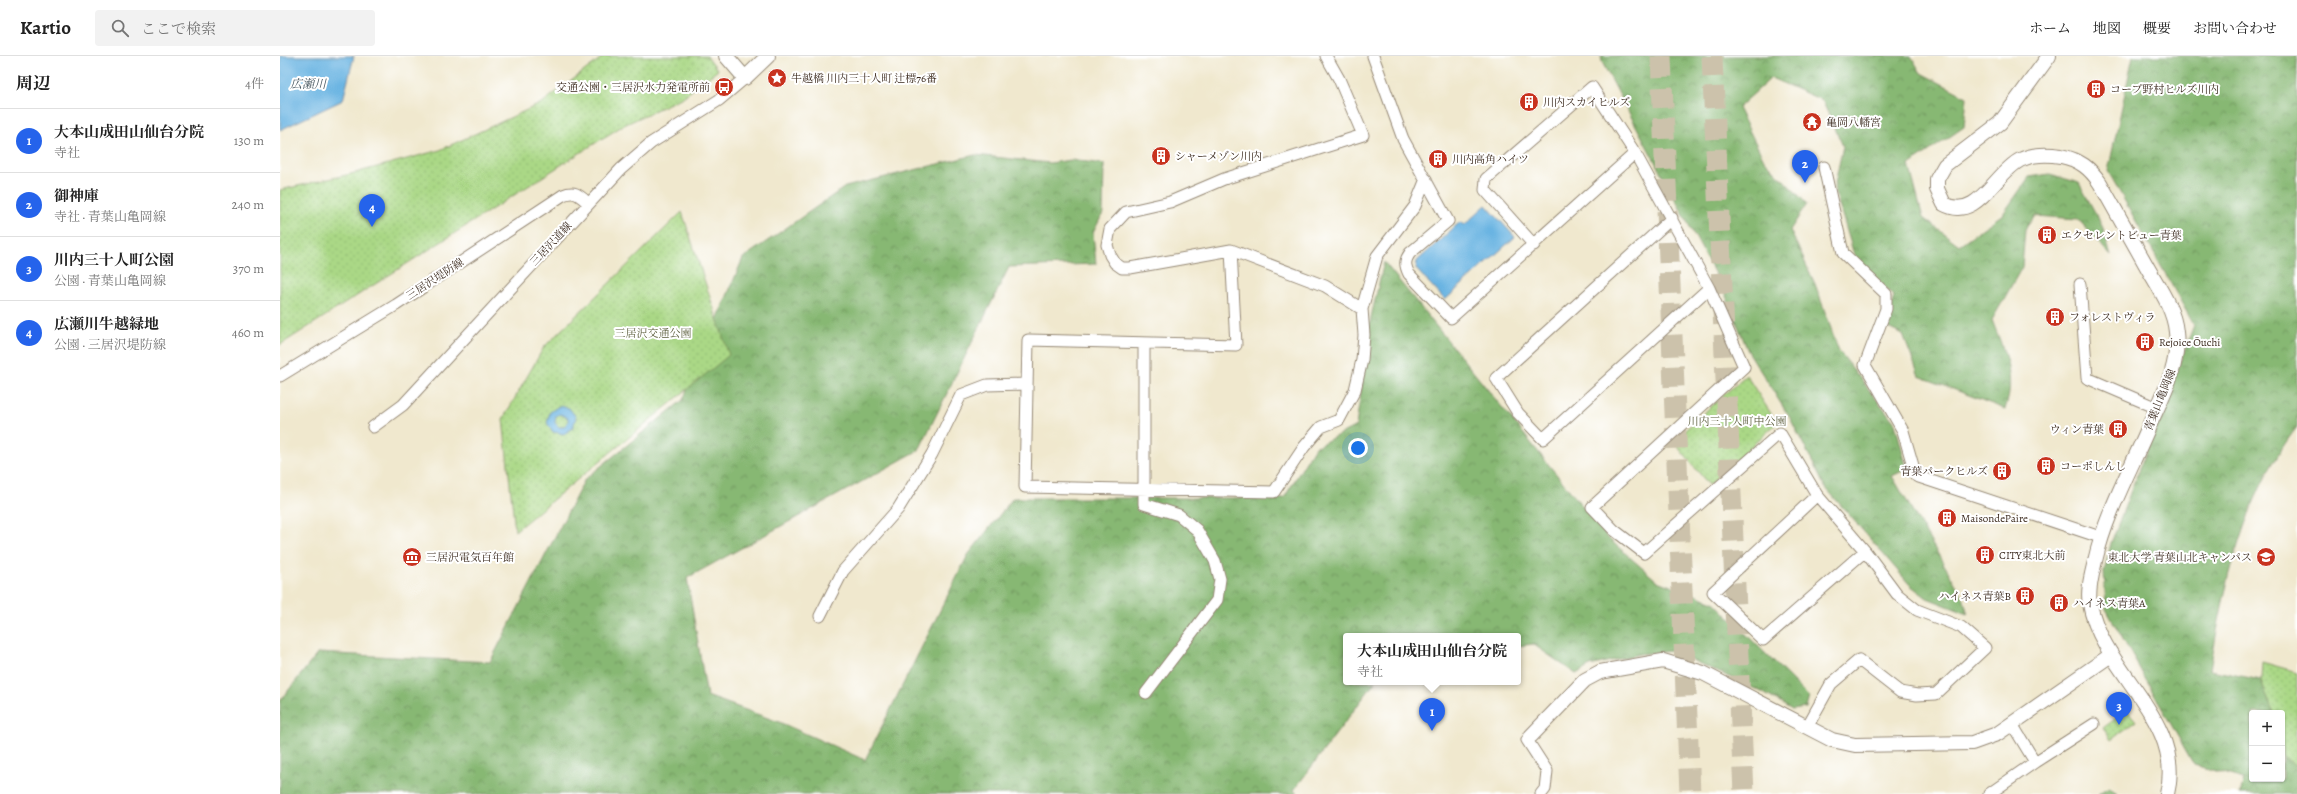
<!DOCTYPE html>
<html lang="ja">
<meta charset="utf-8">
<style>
:root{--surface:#fff;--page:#f2f2f2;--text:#222;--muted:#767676;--line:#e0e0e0;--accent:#2563eb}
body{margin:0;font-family:Alegreya,"Noto Serif JP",serif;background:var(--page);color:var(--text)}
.controls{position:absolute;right:12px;bottom:12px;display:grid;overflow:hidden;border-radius:4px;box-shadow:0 1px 3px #0004}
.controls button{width:36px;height:36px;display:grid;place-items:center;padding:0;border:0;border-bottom:1px solid var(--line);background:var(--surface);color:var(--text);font:20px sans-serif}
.you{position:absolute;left:1078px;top:392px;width:14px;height:14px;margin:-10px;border:3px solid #fff;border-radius:50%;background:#1a73e8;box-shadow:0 0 0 6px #1a73e833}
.badge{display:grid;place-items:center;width:26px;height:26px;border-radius:50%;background:var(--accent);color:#fff;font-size:13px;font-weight:700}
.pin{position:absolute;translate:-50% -33px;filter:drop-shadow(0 1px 2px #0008)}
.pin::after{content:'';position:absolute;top:21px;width:14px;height:12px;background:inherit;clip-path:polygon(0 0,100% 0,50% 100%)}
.popup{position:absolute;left:1063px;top:577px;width:178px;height:52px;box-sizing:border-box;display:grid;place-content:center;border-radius:4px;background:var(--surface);filter:drop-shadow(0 1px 3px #0005);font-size:13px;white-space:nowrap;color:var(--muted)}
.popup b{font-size:15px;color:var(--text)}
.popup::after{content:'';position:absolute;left:50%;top:100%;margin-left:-8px;border:8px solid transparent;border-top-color:var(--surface)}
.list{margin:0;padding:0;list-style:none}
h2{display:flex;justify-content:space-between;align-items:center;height:52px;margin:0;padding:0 16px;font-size:17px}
h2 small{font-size:13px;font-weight:400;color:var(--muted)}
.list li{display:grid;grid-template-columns:26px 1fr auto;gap:12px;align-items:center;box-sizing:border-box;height:64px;padding:0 16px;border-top:1px solid var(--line)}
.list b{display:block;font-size:15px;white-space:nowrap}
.list p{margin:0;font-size:13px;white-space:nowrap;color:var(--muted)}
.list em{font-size:13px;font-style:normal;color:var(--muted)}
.icon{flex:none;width:22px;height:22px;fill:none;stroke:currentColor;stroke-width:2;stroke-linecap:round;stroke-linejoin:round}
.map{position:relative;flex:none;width:2017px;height:738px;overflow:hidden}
header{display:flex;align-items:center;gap:24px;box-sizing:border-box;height:56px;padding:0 20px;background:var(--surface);border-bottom:1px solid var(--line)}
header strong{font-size:19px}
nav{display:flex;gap:22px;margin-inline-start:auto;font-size:14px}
.search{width:280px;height:36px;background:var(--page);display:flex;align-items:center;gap:10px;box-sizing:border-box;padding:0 14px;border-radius:4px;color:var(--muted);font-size:15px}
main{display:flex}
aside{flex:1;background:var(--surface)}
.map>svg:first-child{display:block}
.forest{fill:url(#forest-crowns);stroke:#617148}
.park{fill:url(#park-dots);stroke:#728152}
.water{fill:#69b4e2;stroke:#526f80;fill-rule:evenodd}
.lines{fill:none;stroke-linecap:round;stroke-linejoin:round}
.motorway-tunnel{stroke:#ccc2ab;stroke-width:21;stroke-dasharray:21 10;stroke-linecap:butt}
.minor-casing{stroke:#968976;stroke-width:13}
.tertiary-casing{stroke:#968976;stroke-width:16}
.minor{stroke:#fff;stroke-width:11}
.tertiary{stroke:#fff;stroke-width:14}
.labels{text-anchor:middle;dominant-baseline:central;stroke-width:4;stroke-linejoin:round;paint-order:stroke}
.poi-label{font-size:11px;fill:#3b2a1e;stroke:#fff;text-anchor:start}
.street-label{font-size:11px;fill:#3b2a1e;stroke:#fff}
.park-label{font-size:11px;fill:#5c5e3d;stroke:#fff}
.water-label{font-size:12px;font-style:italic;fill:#4b5a63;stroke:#fff}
</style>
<header>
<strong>Kartio</strong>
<div class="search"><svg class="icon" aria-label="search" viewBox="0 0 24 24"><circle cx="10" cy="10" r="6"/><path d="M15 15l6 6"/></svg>ここで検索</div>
<nav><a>ホーム</a><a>地図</a><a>概要</a><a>お問い合わせ</a></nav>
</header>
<main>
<aside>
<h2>周辺<small>4件</small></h2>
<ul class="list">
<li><span class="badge">1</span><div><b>大本山成田山仙台分院</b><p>寺社</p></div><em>130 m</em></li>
<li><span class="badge">2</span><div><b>御神庫</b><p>寺社 · 青葉山亀岡線</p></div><em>240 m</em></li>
<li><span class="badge">3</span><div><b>川内三十人町公園</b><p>公園 · 青葉山亀岡線</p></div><em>370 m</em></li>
<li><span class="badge">4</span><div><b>広瀬川牛越緑地</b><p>公園 · 三居沢堤防線</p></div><em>460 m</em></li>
</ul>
</aside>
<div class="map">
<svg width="2017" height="738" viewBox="0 0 2017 738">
<defs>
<pattern id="forest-crowns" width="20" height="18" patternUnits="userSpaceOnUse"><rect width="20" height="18" fill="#87b873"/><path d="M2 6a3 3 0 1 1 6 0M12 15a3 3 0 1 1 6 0" fill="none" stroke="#70965e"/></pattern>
<pattern id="park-dots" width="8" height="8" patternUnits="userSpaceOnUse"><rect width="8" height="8" fill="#aad886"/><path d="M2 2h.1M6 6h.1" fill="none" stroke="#93ba73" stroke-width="1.8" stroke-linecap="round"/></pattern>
</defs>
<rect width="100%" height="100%" fill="#fff"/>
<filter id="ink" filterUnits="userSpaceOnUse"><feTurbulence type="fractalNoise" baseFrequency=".025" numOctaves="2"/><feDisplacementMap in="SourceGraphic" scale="8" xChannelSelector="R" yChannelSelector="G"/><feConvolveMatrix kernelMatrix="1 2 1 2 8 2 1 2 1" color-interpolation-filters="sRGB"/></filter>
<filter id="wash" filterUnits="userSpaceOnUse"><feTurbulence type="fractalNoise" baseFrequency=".012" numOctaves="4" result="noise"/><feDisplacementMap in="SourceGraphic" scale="16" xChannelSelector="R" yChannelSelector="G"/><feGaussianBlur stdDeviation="0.9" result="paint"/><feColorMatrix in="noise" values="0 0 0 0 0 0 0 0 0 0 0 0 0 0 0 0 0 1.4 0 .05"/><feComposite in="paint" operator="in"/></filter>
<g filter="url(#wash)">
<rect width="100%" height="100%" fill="#f0e8ce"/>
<path class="forest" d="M1321,0h310l10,17 46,24 -3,30 -55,38 14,53 36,27 44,-31 26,-37 21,-3 29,9 23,42 9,31 -33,-37 -43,-3 -10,13 -3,38 -30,53c11,29 25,58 13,89l-86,-33 -16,-41 -17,-8 8,-31 -38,-35 -22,-73 9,-42 -21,-46 -51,-22 -33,30 26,52 43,44 -17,26 25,54 24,67 56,72 12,46 -15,7 70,119 6,19 -41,-16 -17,-13 -85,-98 -35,-69 -42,-67 -24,-60 -122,-229z
M1853,0h164v371c-53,68 -73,159 -87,243l51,10 12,33h-21v66h30v-23l15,11v27h-57l4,-15 -50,-14 -88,-156 -2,-37 7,-29 83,-218 -86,-154z
M695,99l75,8 21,-3 33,4 -1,49 -10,20 3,31 -87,3 -90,183 -232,128 20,118 72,26 86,38 103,-205 45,-57h271l31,-51 41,-21 15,-109 13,-55 225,277 48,42 57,21 95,95 -3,11 -14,2 -30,-18 -90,-41 -33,3 -49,12 -14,8 -43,-30 -15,2v-10h-172v46h29l-81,108 3,4h-1017v-93l38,-48 172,9 95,-183 98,-79 60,-142 102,-71z
M1830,731l7,7h-19z"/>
<path class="park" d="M324,0h103l11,14 -35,27 -61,29 -342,219v-155l75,-17 85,-23 102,-47z
M402,156l47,143 -214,176 -12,-112 41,-72z
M1466,319l31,48 -68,62 -36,-44z
M1982,606l35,10v95l-15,-11v-43h-9l-12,-33z
M1847,654l9,11 -25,19 -8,-12z"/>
<path class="water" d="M0,0h74l-11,44 -63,30z
M1206,149l29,32 -70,63 -29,-31 1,-8 43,-39 4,3z
M279,350l10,2 7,9 -3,11 -9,6 -11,-2 -6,-9 3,-11zM280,358l8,4v4l-4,5h-5l-4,-4 1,-7z"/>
</g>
<g filter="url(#ink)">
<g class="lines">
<path class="motorway-tunnel" d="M1381,0l29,738
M1432,0l32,738"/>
<g class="minor-casing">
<path id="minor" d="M1046,0l13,23 24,56 -139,44 -54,23 -44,10 -16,17 -3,16 3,10 5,8 7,5h8l101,-18 94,36 37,23
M1093,0l30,83 45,82 -38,32c-6,8 -5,13 -1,21l42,44 184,-165 -43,-66 -106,92 -1,11 49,55
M1355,97l74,135 35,79 -152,140 22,23 30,23 136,-120 37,62 48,56 32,43 20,16 44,17 24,21 -49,46 -19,1 -17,-3 -41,-32 -28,24 -24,43
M1544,111l19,86 43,41v15l-21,56 38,66 13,45 184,61
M1392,162l-176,160 22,35 25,26 166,-151
M951,194l5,95 -208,-5 -3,147 249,5 30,-45 17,-20 18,-7 16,-30 7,-30 2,-25 -2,-26 15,-53 38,-50 11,-27
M1800,228l7,94 70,30
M864,287v161l35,11 18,15 18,31 5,18 -3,21 -71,93
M0,320l116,-71 167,-110c12,-5 16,0 25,8
M93,371l30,-22 218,-236 30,-26 68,-43 26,-22
M1537,439l-104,97 50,48 102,-89
M540,560l23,-45 55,-62 34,-55 29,-59 26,-10 40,-1
M1732,668l23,38 59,-38
M1251,680l-4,4 20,31 -2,18 -4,5
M1709,738l46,-32"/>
</g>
<g class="tertiary-casing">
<path id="tertiary" d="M446,0l19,22 23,-22
M1769,0l-49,67 -55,42 -8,14v10l7,15c33,18 51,-31 76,-44 12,-6 28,-6 41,-4 19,4 29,12 39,27 15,27 31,55 46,82 11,20 28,43 30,67 4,33 -13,63 -26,92 -19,45 -44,89 -55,137 -3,13 -8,30 -5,43 12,68 96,116 77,190
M1251,680l54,-56 15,-8 63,-11 40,12 129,67 23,5 117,-2 25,-9 114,-79"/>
</g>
<use href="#minor" class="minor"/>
<use href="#tertiary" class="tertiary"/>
</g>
</g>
<defs>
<g id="sight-disc" transform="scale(1)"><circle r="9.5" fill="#c8321e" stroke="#fff"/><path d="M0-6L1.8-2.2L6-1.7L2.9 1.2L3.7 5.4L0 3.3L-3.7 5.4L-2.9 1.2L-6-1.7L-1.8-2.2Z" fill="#fff"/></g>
<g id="bus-disc" transform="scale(1)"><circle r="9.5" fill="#c8321e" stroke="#fff"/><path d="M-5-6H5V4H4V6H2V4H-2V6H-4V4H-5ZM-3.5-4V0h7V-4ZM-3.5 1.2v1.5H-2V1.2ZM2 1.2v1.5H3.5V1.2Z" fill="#fff"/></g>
<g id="building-disc" transform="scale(1)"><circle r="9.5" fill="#c8321e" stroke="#fff"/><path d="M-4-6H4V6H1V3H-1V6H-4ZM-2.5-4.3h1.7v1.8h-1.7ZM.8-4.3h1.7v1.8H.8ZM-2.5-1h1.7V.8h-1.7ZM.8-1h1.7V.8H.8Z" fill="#fff"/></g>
<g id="temple-disc" transform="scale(1)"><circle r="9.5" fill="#c8321e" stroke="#fff"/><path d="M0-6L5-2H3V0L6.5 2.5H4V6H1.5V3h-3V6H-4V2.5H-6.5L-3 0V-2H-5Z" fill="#fff"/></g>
<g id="museum-disc" transform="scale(1)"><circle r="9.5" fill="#c8321e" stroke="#fff"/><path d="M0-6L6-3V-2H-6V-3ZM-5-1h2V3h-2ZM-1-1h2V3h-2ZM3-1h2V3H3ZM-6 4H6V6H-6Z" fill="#fff"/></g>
<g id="university-disc" transform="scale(1)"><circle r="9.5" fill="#c8321e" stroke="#fff"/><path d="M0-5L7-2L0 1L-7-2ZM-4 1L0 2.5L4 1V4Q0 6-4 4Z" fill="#fff"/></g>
</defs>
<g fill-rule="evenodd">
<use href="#sight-disc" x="497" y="22"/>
<use href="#bus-disc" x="444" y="31"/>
<use href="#building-disc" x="1816" y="33"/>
<use href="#building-disc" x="1249" y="46"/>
<use href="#temple-disc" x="1532" y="66"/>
<use href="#building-disc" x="881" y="100"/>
<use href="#building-disc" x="1158" y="103"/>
<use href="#building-disc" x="1767" y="179"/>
<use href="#building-disc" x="1775" y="261"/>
<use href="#building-disc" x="1865" y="286"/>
<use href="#building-disc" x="1838" y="373"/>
<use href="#building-disc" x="1766" y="410"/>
<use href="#building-disc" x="1722" y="415"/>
<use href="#building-disc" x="1667" y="462"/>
<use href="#building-disc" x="1705" y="499"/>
<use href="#museum-disc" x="132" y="501"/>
<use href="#university-disc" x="1986" y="501"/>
<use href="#building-disc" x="1745" y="540"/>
<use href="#building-disc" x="1779" y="547"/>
</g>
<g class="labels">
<g class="poi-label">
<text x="511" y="22">牛越橋 川内三十人町 辻標76番</text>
<text x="430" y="31" text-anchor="end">交通公園・三居沢水力発電所前</text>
<text x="1830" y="33">コープ野村ヒルズ川内</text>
<text x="1263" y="46">川内スカイヒルズ</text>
<text x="1546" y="66">亀岡八幡宮</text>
<text x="895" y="100">シャーメゾン川内</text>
<text x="1172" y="103">川内高角ハイツ</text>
<text x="1781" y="179">エクセレントビュー青葉</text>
<text x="1789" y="261">フォレストヴィラ</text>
<text x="1879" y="286">Rejoice Ōuchi</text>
<text x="1824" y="373" text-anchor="end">ウィン青葉</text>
<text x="1780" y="410">コーポしんし</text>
<text x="1708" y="415" text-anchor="end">青葉パークヒルズ</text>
<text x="1681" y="462">MaisondePaire</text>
<text x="1719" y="499">CITY東北大前</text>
<text x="146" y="501">三居沢電気百年館</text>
<text x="1972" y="501" text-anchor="end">東北大学 青葉山北キャンパス</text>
<text x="1731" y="540" text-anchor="end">ハイネス青葉B</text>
<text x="1793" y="547">ハイネス青葉A</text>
</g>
<g class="street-label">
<text transform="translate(271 188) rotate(-47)">三居沢道線</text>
<text transform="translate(155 223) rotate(-33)">三居沢堤防線</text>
<text transform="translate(1880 344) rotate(-68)">青葉山亀岡線</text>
</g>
<g class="park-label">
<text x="373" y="277">三居沢交通公園</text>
<text x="1457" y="365">川内三十人町中公園</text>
</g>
<g class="water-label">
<text x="28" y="28">広瀬川</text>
</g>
</g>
</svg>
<div class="controls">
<button>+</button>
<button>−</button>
</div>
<div class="you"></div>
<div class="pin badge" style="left:1152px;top:675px">1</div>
<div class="popup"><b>大本山成田山仙台分院</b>寺社</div>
<div class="pin badge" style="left:1525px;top:127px">2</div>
<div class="pin badge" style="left:1839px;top:669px">3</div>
<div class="pin badge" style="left:92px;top:171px">4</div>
</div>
</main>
